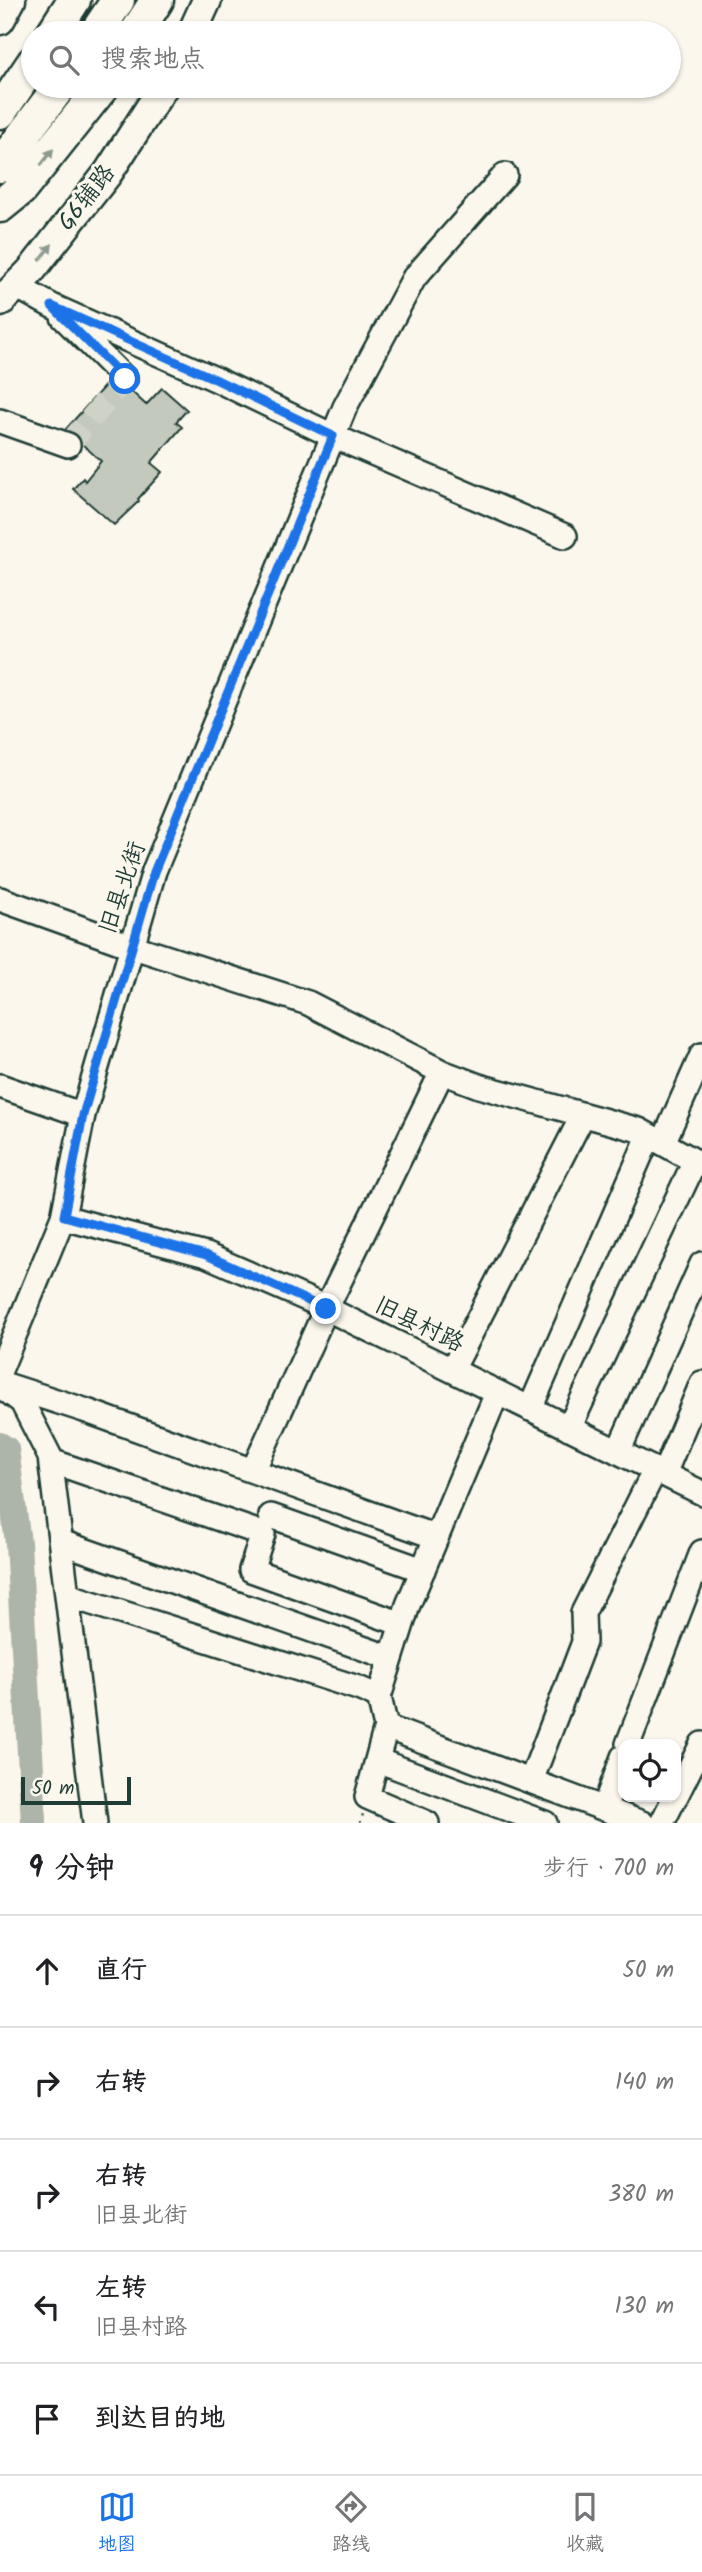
<!DOCTYPE html>
<html lang="zh">
<meta charset="utf-8">
<style>
:root{--surface:#fff;--page:#f2f2f2;--text:#202124;--muted:#757577;--line:#e0e0e0;--accent:#1a73e8}
body{margin:0;font-family:Kalam,"LXGW WenKai TC",sans-serif;background:var(--page);color:var(--text)}
.controls{position:absolute;right:21px;bottom:21px;display:grid;overflow:hidden;border-radius:14px;box-shadow:0 2px 5px #0004}
.controls button{width:63px;height:63px;display:grid;place-items:center;padding:0;border:0;border-bottom:2px solid var(--line);background:var(--surface);color:var(--text);font:35px sans-serif}
.scale{position:absolute;left:21px;bottom:18px;width:110px;box-sizing:border-box;padding-left:7px;border:4px solid #1f3d34;border-top:0;font-size:19px;line-height:24px;white-space:nowrap;color:#1f3d34;-webkit-text-stroke:5px #fbf7ec;paint-order:stroke}
.stop{position:absolute;width:21px;height:21px;margin:-16px;border:5px solid #1a73e8;border-radius:50%;background:#fff}
.stop.end{background:#1a73e8;border-color:#fff;box-shadow:0 2px 7px #0008}
.list{margin:0;padding:0;list-style:none}
h2{display:flex;justify-content:space-between;align-items:center;height:91px;margin:0;padding:0 28px;font-size:30px}
h2 small{font-size:23px;font-weight:400;color:var(--muted)}
.list li{display:grid;grid-template-columns:46px 1fr auto;gap:21px;align-items:center;box-sizing:border-box;height:112px;padding:0 28px;border-top:2px solid var(--line)}
.list b{display:block;font-size:26px;white-space:nowrap}
.list p{margin:0;font-size:23px;white-space:nowrap;color:var(--muted)}
.list em{font-size:23px;font-style:normal;color:var(--muted)}
.icon{flex:none;width:38px;height:38px;fill:none;stroke:currentColor;stroke-width:2;stroke-linecap:round;stroke-linejoin:round}
.map{position:relative;flex:none;width:702px;height:1823px;overflow:hidden}
.search{position:absolute;background:var(--surface);box-shadow:0 2px 5px #0004;left:21px;right:21px;top:21px;height:77px;display:flex;align-items:center;gap:18px;box-sizing:border-box;padding:0 24px;border-radius:38px;color:var(--muted);font-size:26px}
.sheet{height:651px;background:var(--surface)}
nav{display:flex;justify-content:space-around;align-items:center;box-sizing:border-box;height:98px;border-top:2px solid var(--line);background:var(--surface);font-size:19px;color:var(--muted)}
nav a{display:grid;justify-items:center;gap:4px}
nav .on{color:var(--accent)}
.map>svg:first-child{display:block}
.lines{fill:none;stroke-linecap:round;stroke-linejoin:round}
.river{stroke:#adb4aa;stroke-width:26}
.building{fill:#c4c9be;stroke:#1f3d34;stroke-width:2}
.minor-tunnel{stroke:#cfd2c7;stroke-width:23;stroke-dasharray:23 11;stroke-linecap:butt}
.minor-casing{stroke:#1f3d34;stroke-width:28}
.major-casing{stroke:#1f3d34;stroke-width:33}
.highway-casing{stroke:#1f3d34;stroke-width:37}
.path{stroke:#1f3d34;stroke-width:2.5;stroke-dasharray:2 5;stroke-linecap:butt}
.minor{stroke:#fbf7ec;stroke-width:23}
.major{stroke:#fbf7ec;stroke-width:28}
.highway{stroke:#fbf7ec;stroke-width:32}
.oneway{fill:#8d9a90}
.route{stroke:#1a73e8;stroke-width:9}
.labels{text-anchor:middle;dominant-baseline:central;stroke-width:6;stroke-linejoin:round;paint-order:stroke}
.street-label{font-size:24px;fill:#1f3d34;stroke:#fbf7ec}
</style>
<div class="map">
<svg width="702" height="1823" viewBox="0 0 702 1823">
<rect width="100%" height="100%" fill="#fbf7ec"/>
<filter id="ink" filterUnits="userSpaceOnUse"><feTurbulence type="fractalNoise" baseFrequency=".0143" numOctaves="2"/><feDisplacementMap in="SourceGraphic" scale="14" xChannelSelector="R" yChannelSelector="G"/><feConvolveMatrix kernelMatrix="1 2 1 2 8 2 1 2 1" color-interpolation-filters="sRGB"/></filter>
<g filter="url(#ink)">
<g class="lines">
<path class="river" d="M0,1445l6,4 12,94 16,280"/>
</g>
<path class="building" d="M108,382l13,10 10,-1 15,14 16,-17 25,22 -11,12 6,5 -31,36 11,9 -24,27 1,2 -25,24 -41,-36 10,-11 2,3 16,-20 -19,-17 -4,-9 -12,-6z"/>
<g class="lines">
<path class="minor-tunnel" d="M68,445l57,-66"/>
<g class="minor-casing">
<path id="minor" d="M16,286l36,20 163,73 118,57 232,100
M63,317l62,62
M0,421l68,24
M0,899l131,47 177,57 134,69 37,14 160,44 63,35
M0,1086l83,29
M663,1143l39,-88
M63,1217l143,38 103,45 393,193
M0,1370l63,-153 20,-102 71,-244 191,-464 69,-129 91,-103
M452,1370l131,-255
M0,1383l84,27 352,127
M2,1387l20,15 28,55 45,366
M530,1409l119,-273
M569,1428l126,-267
M618,1452l84,-188
M51,1461l212,73 -12,36 151,54
M253,1471l73,-162 116,-237
M664,1474l38,-91
M271,1516l152,54
M61,1542l330,116
M67,1595l291,93 21,9
M386,1727l256,96
M628,1744l74,-192
M377,1760l168,63
M531,1781l53,-139 -1,-29 72,-143
M676,1796l26,-52
M604,1808l19,-51
M427,1823l-60,-26 19,-70 -7,-30 29,-92 89,-212
M662,1823l13,-26"/>
</g>
<g class="major-casing">
<path id="major" d="M0,20l11,-20
M192,33l15,-33
M0,302l30,-30 78,-99 56,-87"/>
</g>
<g class="highway-casing">
<path id="highway" d="M53,33l21,-33
M96,33l22,-33
M136,33l21,-33
M0,112l33,-49
M0,166l60,-80
M0,206l21,-17 82,-103"/>
</g>
<path class="path" d="M360,1823l3,-9"/>
<use href="#minor" class="minor"/>
<use href="#major" class="major"/>
<use href="#highway" class="highway"/>
</g>
<defs><path id="oneway-solid" d="M-6-.8H1V-3.2L6.5 0L1 3.2V.8H-6Z" transform="scale(1.75)"/></defs>
<g class="oneway">
<use href="#oneway-solid" transform="translate(47 157) rotate(-52)"/>
<use href="#oneway-solid" transform="translate(46 252) rotate(-52)"/>
</g>
</g>
<g class="lines" filter="url(#ink)">
<path class="route" d="M125,379l-73,-73 163,73 118,57 -179,436 -71,243 -19,101 142,39 120,54"/>
</g>
<g class="labels">
<g class="street-label">
<text transform="translate(87 198) rotate(-52)">G6辅路</text>
<text transform="translate(123 888) rotate(-71)">旧县北街</text>
<text transform="translate(419 1325) rotate(26)">旧县村路</text>
</g>
</g>
</svg>
<div class="controls">
<button><svg class="icon" aria-label="locate" viewBox="0 0 24 24"><circle cx="12" cy="12" r="6"/><path d="M12 2v4M12 18v4M2 12h4M18 12h4"/></svg></button>
</div>
<div class="scale">50 m</div>
<div class="stop" style="left:125px;top:379px"></div>
<div class="stop end" style="left:326px;top:1309px"></div>
<div class="search"><svg class="icon" aria-label="search" viewBox="0 0 24 24"><circle cx="10" cy="10" r="6"/><path d="M15 15l6 6"/></svg>搜索地点</div>
</div>
<section class="sheet">
<h2>9 分钟<small>步行 · 700 m</small></h2>
<ul class="list">
<li><svg class="icon" aria-label="ahead" viewBox="0 0 24 24"><path d="M12 20V5M6 11l6-6 6 6"/></svg><div><b>直行</b></div><em>50 m</em></li>
<li><svg class="icon" aria-label="right" viewBox="0 0 24 24"><path d="M7 20v-9h11M14 6l5 5-5 5"/></svg><div><b>右转</b></div><em>140 m</em></li>
<li><svg class="icon" aria-label="right" viewBox="0 0 24 24"><path d="M7 20v-9h11M14 6l5 5-5 5"/></svg><div><b>右转</b><p>旧县北街</p></div><em>380 m</em></li>
<li><svg class="icon" aria-label="left" viewBox="0 0 24 24"><path d="M17 20v-9H6M10 6l-5 5 5 5"/></svg><div><b>左转</b><p>旧县村路</p></div><em>130 m</em></li>
<li><svg class="icon" aria-label="arrive" viewBox="0 0 24 24"><path d="M6 21V4h12l-3 4 3 4H6"/></svg><div><b>到达目的地</b></div></li>
</ul>
</section>
<nav>
<a class="on"><svg class="icon" aria-label="map" viewBox="0 0 24 24"><path d="M3 6l6-2 6 2 6-2v14l-6 2-6-2-6 2zM9 4v14M15 6v14"/></svg>地图</a>
<a><svg class="icon" aria-label="directions" viewBox="0 0 24 24"><path d="M12 3l9 9-9 9-9-9zM9 14v-3h6M13 9l2 2-2 2"/></svg>路线</a>
<a><svg class="icon" aria-label="saved" viewBox="0 0 24 24"><path d="M7 4h10v16l-5-4-5 4z"/></svg>收藏</a>
</nav>
